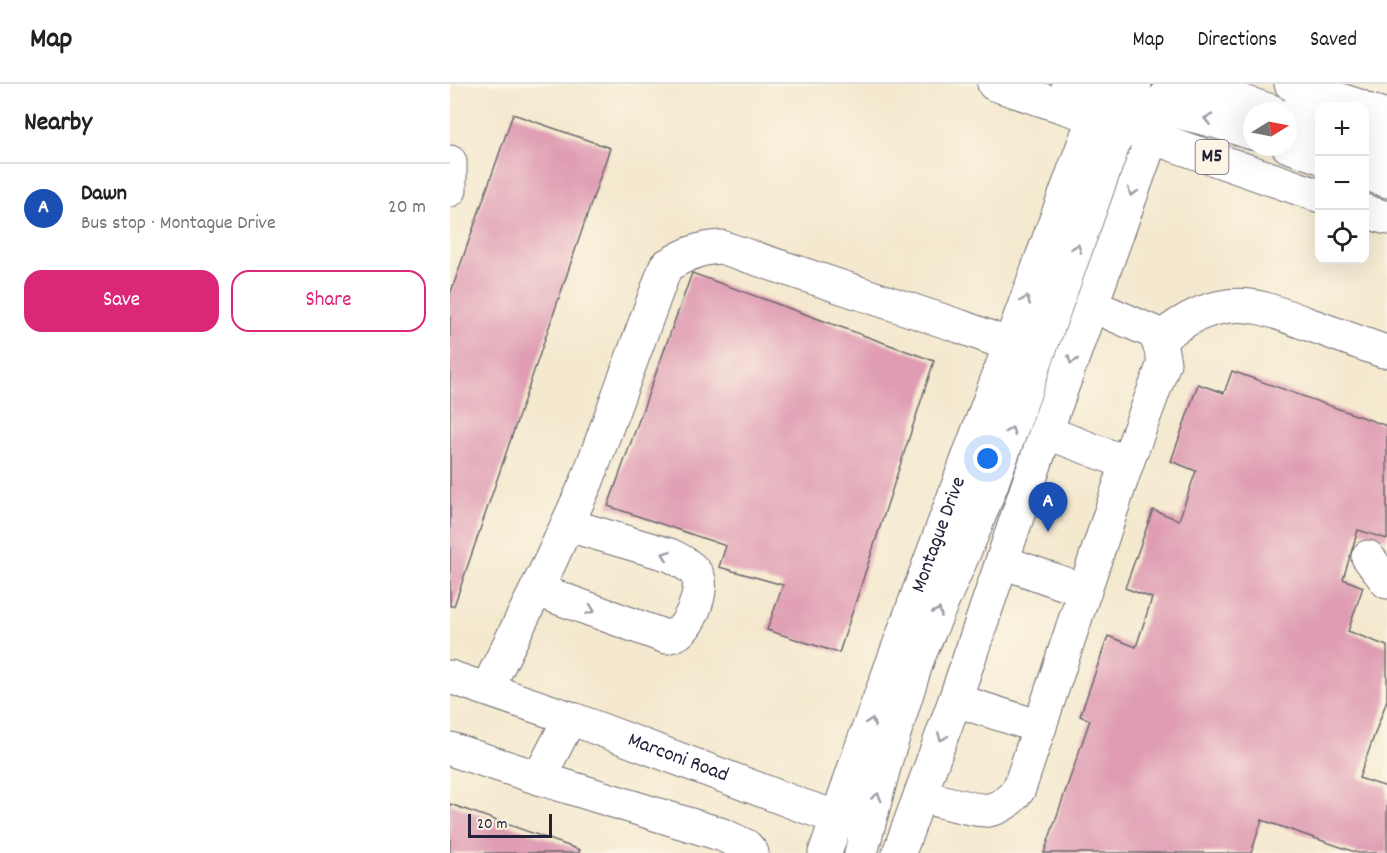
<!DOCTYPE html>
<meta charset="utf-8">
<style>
:root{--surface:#fff;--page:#f2f2f2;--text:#222;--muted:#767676;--line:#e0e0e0;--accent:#db2777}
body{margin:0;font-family:Dekko,sans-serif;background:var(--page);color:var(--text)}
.controls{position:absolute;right:18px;top:18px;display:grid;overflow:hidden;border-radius:12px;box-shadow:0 6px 24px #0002}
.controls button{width:54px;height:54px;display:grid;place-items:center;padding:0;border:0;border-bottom:2px solid var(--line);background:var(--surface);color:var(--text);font:30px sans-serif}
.compass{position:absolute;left:793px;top:18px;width:54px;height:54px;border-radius:50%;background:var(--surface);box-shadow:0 6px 24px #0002;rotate:80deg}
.scale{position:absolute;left:18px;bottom:15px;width:84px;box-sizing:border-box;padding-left:6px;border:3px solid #22223b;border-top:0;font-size:16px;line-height:21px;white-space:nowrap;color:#22223b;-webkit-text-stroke:4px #fcf5e5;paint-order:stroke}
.you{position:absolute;left:538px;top:375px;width:21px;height:21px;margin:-15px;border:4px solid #fff;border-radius:50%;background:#1a73e8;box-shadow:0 0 0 9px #1a73e833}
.badge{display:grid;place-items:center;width:39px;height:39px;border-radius:50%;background:var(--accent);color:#fff;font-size:20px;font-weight:700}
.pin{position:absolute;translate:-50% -50px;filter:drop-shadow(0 2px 3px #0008)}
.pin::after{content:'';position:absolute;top:32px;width:21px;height:18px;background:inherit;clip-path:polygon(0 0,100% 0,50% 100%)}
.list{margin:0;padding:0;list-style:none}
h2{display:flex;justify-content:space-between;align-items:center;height:78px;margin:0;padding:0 24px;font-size:26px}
h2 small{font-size:20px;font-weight:400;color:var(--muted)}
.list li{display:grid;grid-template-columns:39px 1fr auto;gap:18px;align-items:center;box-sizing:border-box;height:90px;padding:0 24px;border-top:2px solid var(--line)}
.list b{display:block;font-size:22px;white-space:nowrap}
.list p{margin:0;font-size:20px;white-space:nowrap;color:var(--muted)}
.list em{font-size:20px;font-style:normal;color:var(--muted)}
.actions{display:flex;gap:12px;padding:18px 24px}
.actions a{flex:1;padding:14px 0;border:2px solid var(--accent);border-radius:18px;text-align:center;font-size:21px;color:var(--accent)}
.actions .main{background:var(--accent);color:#fff}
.icon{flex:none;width:33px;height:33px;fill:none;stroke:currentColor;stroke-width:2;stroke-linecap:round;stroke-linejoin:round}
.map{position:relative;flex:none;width:937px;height:769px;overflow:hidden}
header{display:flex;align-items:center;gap:36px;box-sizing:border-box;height:84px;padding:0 30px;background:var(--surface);border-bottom:2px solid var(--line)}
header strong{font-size:28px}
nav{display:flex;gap:33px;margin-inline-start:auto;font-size:21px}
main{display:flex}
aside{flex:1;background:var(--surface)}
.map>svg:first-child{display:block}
.building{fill:#df9cb2}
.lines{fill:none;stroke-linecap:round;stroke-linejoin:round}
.minor-casing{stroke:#6c686f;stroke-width:35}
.major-casing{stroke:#6c686f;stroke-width:35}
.minor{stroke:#fff;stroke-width:33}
.major{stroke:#fff;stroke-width:33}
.oneway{stroke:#9c9ca7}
.labels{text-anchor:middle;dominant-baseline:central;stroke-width:4.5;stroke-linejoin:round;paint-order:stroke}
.shield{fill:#fcf5e5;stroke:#63616e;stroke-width:1.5}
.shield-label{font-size:20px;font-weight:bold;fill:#22223b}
.street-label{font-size:21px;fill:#22223b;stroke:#fcf5e5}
</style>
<header>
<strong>Map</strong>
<nav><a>Map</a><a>Directions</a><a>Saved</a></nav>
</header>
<main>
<aside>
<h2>Nearby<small></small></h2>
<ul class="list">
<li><span class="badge" style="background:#1a4fb4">A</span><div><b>Dawn</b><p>Bus stop · Montague Drive</p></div><em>20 m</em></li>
</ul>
<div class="actions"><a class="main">Save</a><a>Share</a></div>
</aside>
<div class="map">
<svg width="937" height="769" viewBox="0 0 937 769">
<rect width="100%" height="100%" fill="#fcf5e5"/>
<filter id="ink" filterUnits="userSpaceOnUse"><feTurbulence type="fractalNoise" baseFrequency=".0167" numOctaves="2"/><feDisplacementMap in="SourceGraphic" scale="12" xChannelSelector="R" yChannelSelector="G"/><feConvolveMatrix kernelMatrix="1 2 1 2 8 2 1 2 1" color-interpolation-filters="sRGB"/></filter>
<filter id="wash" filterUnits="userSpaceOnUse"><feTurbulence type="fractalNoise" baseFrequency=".008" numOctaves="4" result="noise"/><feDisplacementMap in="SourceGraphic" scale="24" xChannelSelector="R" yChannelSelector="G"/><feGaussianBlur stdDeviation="1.35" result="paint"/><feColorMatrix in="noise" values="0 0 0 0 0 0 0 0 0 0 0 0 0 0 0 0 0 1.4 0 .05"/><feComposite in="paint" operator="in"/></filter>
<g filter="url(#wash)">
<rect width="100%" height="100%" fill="#f4e9cf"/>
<g id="blocks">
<path class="building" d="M63,30l97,34 -156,458h-4v-311z
M242,189l242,88 -95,292 -72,-23 16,-45 -64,-18 7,-21 -118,-40z
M782,287l155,55v113l-29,-9 -15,49 20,8 -15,44 39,15v54l-28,78 28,9v66h-29l-96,-33 -11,33h-207l46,-133 -10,-4 28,-80 28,11 16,-49 -27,-10 28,-78 26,10 17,-49 -25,-10 27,-77 26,9z
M0,720l130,46 -1,3h-129z"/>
</g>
</g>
<g filter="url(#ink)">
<use href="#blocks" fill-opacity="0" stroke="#6c686f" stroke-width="1.5"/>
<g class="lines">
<g class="minor-casing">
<g id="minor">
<path d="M618,0l150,38 34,11"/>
<path d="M739,0l82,27"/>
<path d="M838,32l32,10"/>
<path d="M914,57l23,7"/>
<path d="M838,62l32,11"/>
<path d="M0,78v28"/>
<path d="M914,89l23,8"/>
<path d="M709,256c30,-26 66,-42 106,-31 14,4 27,9 40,14 26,9 52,19 78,28"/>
<path d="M596,348l81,31"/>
<path d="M918,473l19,25"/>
<path d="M553,478l82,29"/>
<path d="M87,506l129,47c4,-1 10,-2 13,-5 12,-9 26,-44 18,-57 -6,-10 -18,-15 -27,-20l-102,-30"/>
<path id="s1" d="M0,593l120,41 233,88 60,20"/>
<path d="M37,605l63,-127 37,-81 79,-215c19,-11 33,-18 55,-19l238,79 51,19"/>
<path d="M505,616l85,27"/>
<path d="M0,665l89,29 31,-60"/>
<path d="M89,694l184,57 23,11 6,7"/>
<path d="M470,712c13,3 58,16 69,14 13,-2 22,-10 30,-21l108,-326 37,-100 -2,-11 -7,-19 -64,-28"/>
<path d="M411,769l26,-97 32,-101 54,-123 19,-49 143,-399"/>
</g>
</g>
<g class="major-casing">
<g id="major">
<path d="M544,0l100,33 226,79"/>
<path d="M841,0l68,22"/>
<path d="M914,25l23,7"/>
<path d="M914,127l23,7"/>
<path id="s2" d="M375,769l37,-107 244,-662"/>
<path d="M449,769l56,-153 91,-268 125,-348"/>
</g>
</g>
<use href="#minor" class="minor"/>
<use href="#major" class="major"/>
</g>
<defs><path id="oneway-chevron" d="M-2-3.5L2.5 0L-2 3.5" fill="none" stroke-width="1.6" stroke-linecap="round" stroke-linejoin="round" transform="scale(1.5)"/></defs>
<g class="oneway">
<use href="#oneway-chevron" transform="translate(758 35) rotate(-167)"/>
<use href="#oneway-chevron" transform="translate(682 108) rotate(110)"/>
<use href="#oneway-chevron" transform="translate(627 164) rotate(-70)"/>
<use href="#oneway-chevron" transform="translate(576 216) rotate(-70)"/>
<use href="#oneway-chevron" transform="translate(622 276) rotate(110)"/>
<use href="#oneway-chevron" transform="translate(561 347) rotate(-69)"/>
<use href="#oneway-chevron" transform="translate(216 471) rotate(-160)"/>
<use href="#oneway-chevron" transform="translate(141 526) rotate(20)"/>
<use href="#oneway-chevron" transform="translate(488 528) rotate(-66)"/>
<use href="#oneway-chevron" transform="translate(421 638) rotate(-70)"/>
<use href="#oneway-chevron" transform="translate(492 653) rotate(110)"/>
<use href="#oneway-chevron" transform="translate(427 713) rotate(-76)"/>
</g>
</g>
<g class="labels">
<rect class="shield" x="745.5" y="56" width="33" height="34" rx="4.5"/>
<g class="shield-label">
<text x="762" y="73">M5</text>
</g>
<g class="street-label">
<text stroke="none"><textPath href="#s2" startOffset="338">Montague Drive</textPath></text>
<text stroke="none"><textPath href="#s1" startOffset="242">Marconi Road</textPath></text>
</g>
</g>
</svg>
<div class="controls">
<button>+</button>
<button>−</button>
<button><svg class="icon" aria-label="locate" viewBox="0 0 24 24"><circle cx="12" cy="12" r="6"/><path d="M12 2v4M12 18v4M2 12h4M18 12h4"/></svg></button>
</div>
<svg class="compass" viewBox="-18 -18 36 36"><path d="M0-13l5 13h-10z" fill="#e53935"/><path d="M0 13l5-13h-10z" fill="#767676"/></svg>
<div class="scale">20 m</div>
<div class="you"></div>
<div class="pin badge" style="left:598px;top:448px;background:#1a4fb4">A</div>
</div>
</main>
